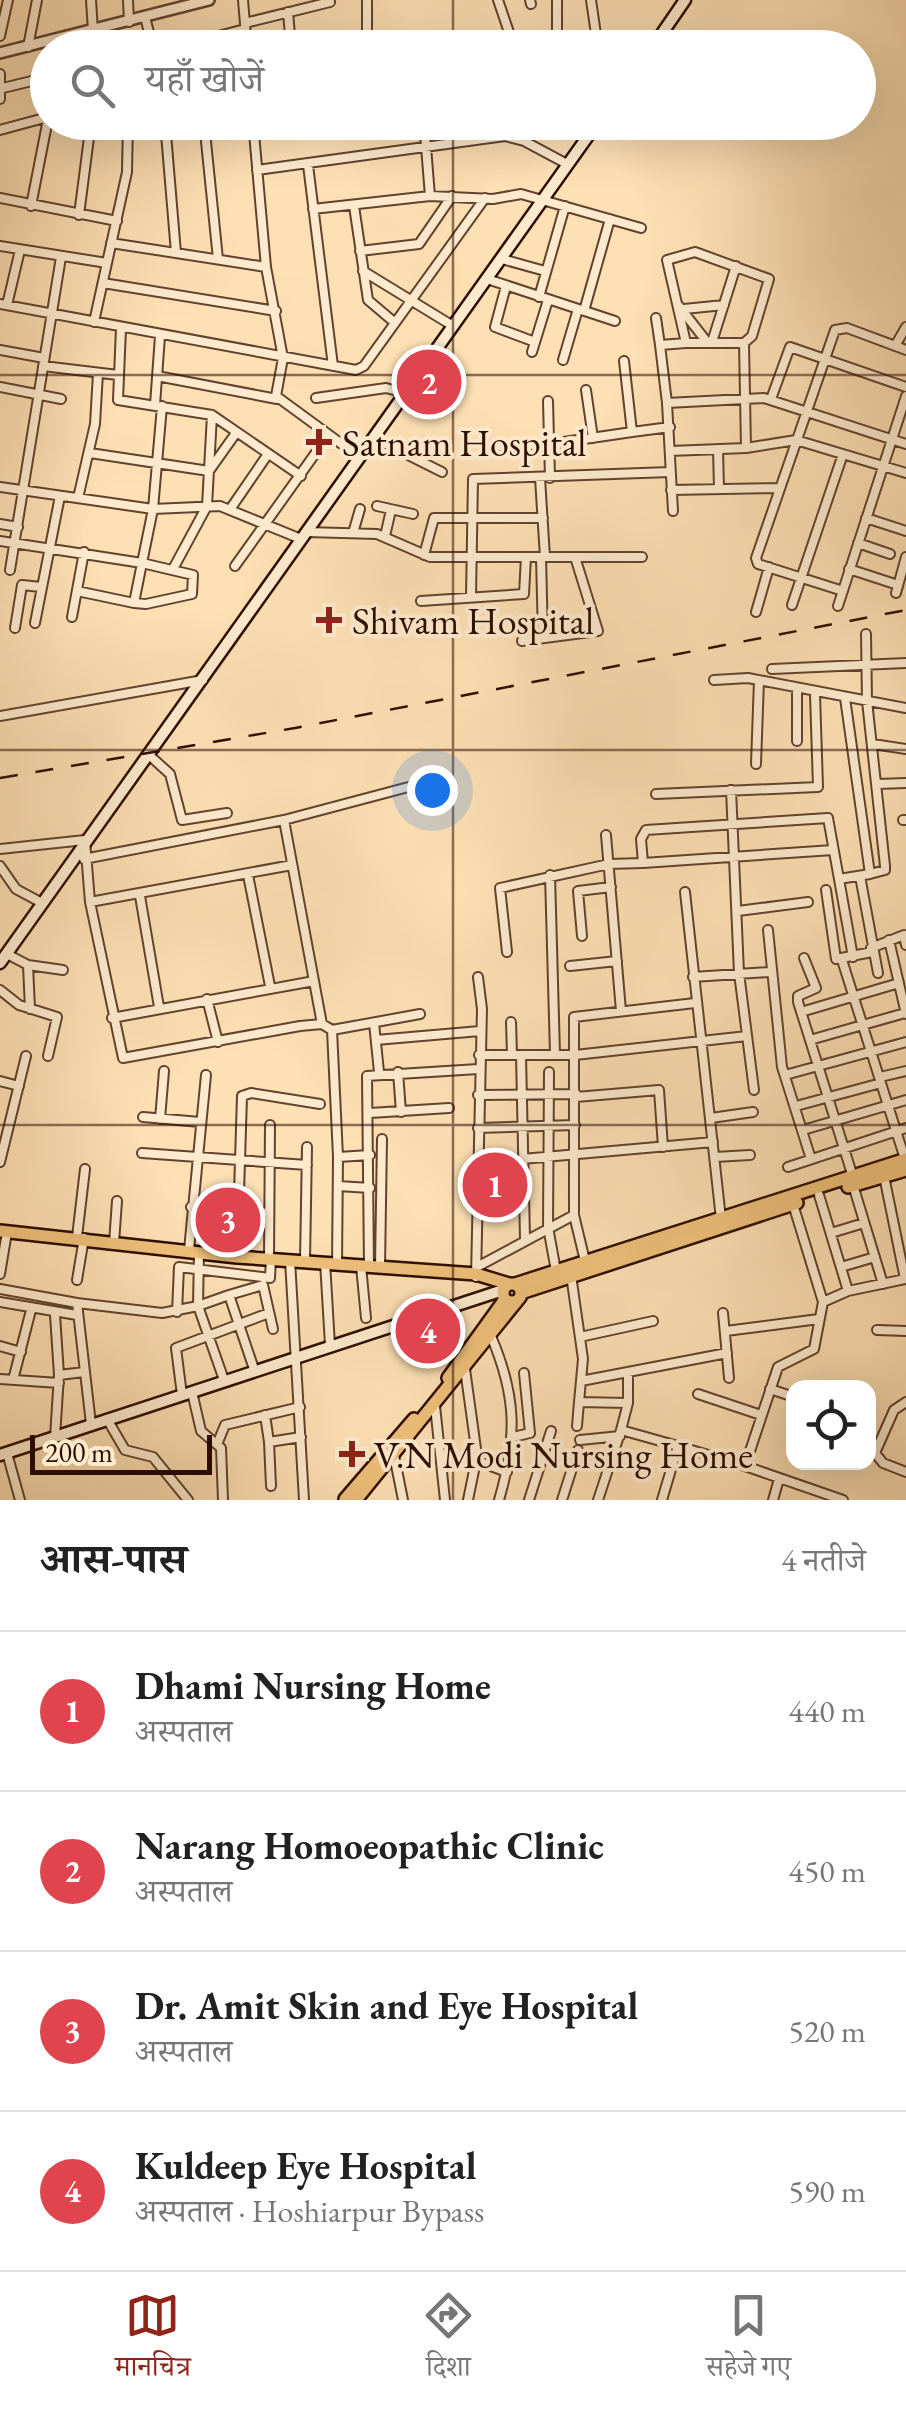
<!DOCTYPE html>
<html lang="hi">
<meta charset="utf-8">
<style>
:root{--surface:#fff;--page:#f6f6f6;--text:#222;--muted:#767676;--line:#e0e0e0;--accent:#8f2418}
body{margin:0;font-family:"EB Garamond","Noto Serif Devanagari",serif;background:var(--page);color:var(--text)}
.controls{position:absolute;right:30px;bottom:30px;display:grid;overflow:hidden;border-radius:20px;box-shadow:0 10px 40px #0002}
.controls button{width:90px;height:90px;display:grid;place-items:center;padding:0;border:0;border-bottom:2px solid var(--line);background:var(--surface);color:var(--text);font:50px sans-serif}
.scale{position:absolute;left:30px;bottom:25px;width:182px;box-sizing:border-box;padding-left:10px;border:5px solid #2e0d01;border-top:0;font-size:28px;line-height:35px;white-space:nowrap;color:#2e0d01;-webkit-text-stroke:8px #feebce;paint-order:stroke}
.you{position:absolute;left:432px;top:790px;width:35px;height:35px;margin:-25px;border:8px solid #fff;border-radius:50%;background:#1a73e8;box-shadow:0 0 0 15px #1a73e833}
.badge{display:grid;place-items:center;width:65px;height:65px;border-radius:50%;background:var(--accent);color:#fff;font-size:32px;font-weight:700}
.pin{position:absolute;translate:-50% -50%;border:5px solid #fff;box-shadow:0 2px 10px #0006}
.list{margin:0;padding:0;list-style:none}
h2{display:flex;justify-content:space-between;align-items:center;height:130px;margin:0;padding:0 40px;font-size:42px}
h2 small{font-size:32px;font-weight:400;color:var(--muted)}
.list li{display:grid;grid-template-columns:65px 1fr auto;gap:30px;align-items:center;box-sizing:border-box;height:160px;padding:0 40px;border-top:2px solid var(--line)}
.list b{display:block;font-size:38px;white-space:nowrap}
.list p{margin:0;font-size:32px;white-space:nowrap;color:var(--muted)}
.list em{font-size:32px;font-style:normal;color:var(--muted)}
.icon{flex:none;width:55px;height:55px;fill:none;stroke:currentColor;stroke-width:2;stroke-linecap:round;stroke-linejoin:round}
.map{position:relative;flex:none;width:906px;height:1500px;overflow:hidden}
.search{position:absolute;background:var(--surface);box-shadow:0 10px 40px #0002;left:30px;right:30px;top:30px;height:110px;display:flex;align-items:center;gap:25px;box-sizing:border-box;padding:0 35px;border-radius:55px;color:var(--muted);font-size:38px}
.sheet{height:770px;background:var(--surface)}
nav{display:flex;justify-content:space-around;align-items:center;box-sizing:border-box;height:140px;border-top:2px solid var(--line);background:var(--surface);font-size:28px;color:var(--muted)}
nav a{display:grid;justify-items:center;gap:5px}
nav .on{color:var(--accent)}
.map>svg:first-child{display:block}
.lines{fill:none;stroke-linecap:round;stroke-linejoin:round}
.minor-casing{stroke:#62422e;stroke-width:12}
.tertiary-casing{stroke:#62422e;stroke-width:14}
.secondary-casing{stroke:#2e0d01;stroke-width:15}
.primary-casing{stroke:#2e0d01;stroke-width:16}
.trunk-casing{stroke:#2e0d01;stroke-width:16}
.minor{stroke:#feebce;stroke-width:8}
.tertiary{stroke:#feebce;stroke-width:9}
.secondary{stroke:#feebce;stroke-width:10}
.primary{stroke:#eec07a;stroke-width:11}
.trunk{stroke:#eec07a;stroke-width:11}
.rail{stroke:#2e0d01;stroke-width:2.5;stroke-dasharray:18 18;stroke-linecap:butt}
.grid{fill:none;stroke:#2e0d01;stroke-width:2.5;stroke-opacity:0.55}
.poi-dot{fill:#8f2418;stroke:#feebce;stroke-width:4}
.labels{text-anchor:middle;dominant-baseline:central;stroke-width:8;stroke-linejoin:round;paint-order:stroke}
.poi-label{font-size:38px;fill:#2e0d01;stroke:#feebce;text-anchor:start}
</style>
<div class="map">
<svg width="906" height="1500" viewBox="0 0 906 1500">
<rect width="100%" height="100%" fill="#fde0b4"/>
<filter id="stains"><feTurbulence type="fractalNoise" baseFrequency=".002" numOctaves="4"/><feColorMatrix values="0 0 0 0 .2 0 0 0 0 .09 0 0 0 0 .02 0 0 0 .5 -.17"/></filter>
<radialGradient id="worn" r=".72"><stop offset=".6" stop-color="#630" stop-opacity="0"/><stop offset="1" stop-color="#630" stop-opacity=".3"/></radialGradient>
<g class="lines">
<g class="minor-casing">
<path id="minor" d="M91,0l2,31
M128,0l1,22
M243,0l4,48
M367,0v48
M498,0l15,44
M530,0l1,4
M557,0v46
M591,0l7,48
M288,12l3,36
M145,17l8,31
M245,23l85,-21
M75,35l4,13
M0,36l8,-36
M403,44l175,4
M28,47l9,-47
M172,48l73,-19
M0,74v25
M3,88l45,-11
M165,122l11,131
M204,122l14,137
M253,122l13,145 17,91 -7,38 82,60
M424,122l6,74
M0,130l48,-13
M524,141l13,-19
M308,165l25,201
M257,170l248,-34 19,5 43,23
M0,198l117,23
M31,206l17,-87
M354,206l14,94 26,22
M313,209l117,-13 63,3 28,-5 120,34
M79,215l12,-93
M111,243l155,24
M0,246l107,17
M360,251l59,-7 33,-48
M502,259l43,12
M363,271l90,55
M487,279l128,42
M103,283l173,28
M506,286l-11,41 40,15
M539,297l26,-91
M0,304l356,66 8,-4 121,-168
M7,305l13,-55
M678,305l29,37
M684,309l40,-4
M584,311l26,-92
M656,318l4,27
M94,322l33,-150 1,-50
M121,328l-3,72 94,15 -5,91 -34,63
M712,342l24,-76
M744,343l8,-7 17,-57 -74,-27 -28,8 19,83h58l2,105
M895,346l11,-19
M0,350l44,8
M532,352l16,-52
M563,360l15,-51
M624,361l8,71 38,-5
M43,366l75,9
M157,376l120,23
M0,387l61,12
M586,390l7,48
M316,398l70,-10 19,5
M771,399l19,-52 116,40
M548,401l2,77
M667,403l-7,-58 26,-2
M155,405l5,-69
M212,415l89,61
M374,438l68,34
M500,446l50,-2 82,-12
M718,449l1,40
M670,451l76,-3 50,-8 110,33
M90,453l119,18 27,-38
M540,478l5,79
M0,487l153,22 67,-3 81,33
M671,490l108,-2
M78,498l17,-74 3,-51
M377,506l36,8
M231,508l37,-54
M673,511l-6,-108 97,-5 142,46
M866,518l40,13
M0,524l18,3
M306,532l71,2 53,23h212
M353,533l7,-24
M385,536l6,-26
M0,541l142,22 11,-54 9,-103
M858,543l32,11
M424,555l10,-37h109
M541,557l2,81
M235,566l92,-129
M849,569l49,16
M10,570l51,-313
M77,591l57,12 12,1 46,-10 1,-19 -51,-12 -8,40
M843,591l-85,-27 -2,-6 79,-228 12,-2 59,22
M896,593l10,-36
M471,597l2,-118 197,-7
M421,601l103,-7 2,-37
M792,605l51,-151
M838,606l68,-210
M756,612l13,-45
M72,617l12,-65
M35,623l25,-127
M15,628l7,-43 19,2
M866,634l1,67 18,165v4l-15,4
M522,641l76,-10 -23,-74
M772,669l134,-6
M714,680l34,-2 158,30
M0,716l203,-36
M797,741v-51
M873,744l33,5
M149,755l21,19 12,46 45,-7
M756,764l3,-84
M877,784l29,-1
M731,790l8,183 15,117
M656,794l162,-7 -3,-93
M284,820l132,-35
M903,820h3
M606,835l15,176
M0,849l85,-9 5,62 33,156 177,-32 22,-2 10,6 88,-16
M833,850l-190,13 -2,-24 5,-9 182,-12 25,139
M84,859l200,-39 38,204
M0,866l16,23 26,14
M248,875l22,111
M550,875l5,179
M860,876l18,97
M839,879l31,-5 -25,-176
M826,890l10,69 36,-7
M685,892l36,327
M140,896l19,111
M90,902l202,-37
M738,911l70,-9
M768,930l14,137 29,92
M582,936l-4,-45 33,-4
M889,940l17,74
M871,948l33,-13 2,10
M507,952l-7,-64 109,-24 34,-1
M7,954l21,11 35,5
M804,958l12,30 -18,8v6l55,175
M842,960l63,199
M28,965l2,44
M570,966l47,-5
M693,977l76,-5
M0,990l19,15 38,12 -9,39
M207,999l11,43
M801,1012l98,-29
M112,1018l202,-37
M511,1022l1,33
M374,1023l5,49
M332,1030l6,127 -1,107
M376,1040l104,-9
M810,1040l95,-27
M479,1055h96l172,-19
M521,1055l4,184
M398,1072l3,40
M549,1072l-1,155 8,44
M785,1075l121,-33
M880,1077l26,-6
M0,1081l19,5
M478,1095l98,-1
M576,1097l83,-7 4,57
M796,1106l85,-23
M370,1113l79,-5
M143,1117l57,5
M711,1118l42,-6
M160,1119l4,-48
M478,1128l97,-3
M803,1130l103,-30
M142,1153l165,12
M338,1157l32,-2
M715,1157l35,-2
M522,1159l191,-17
M0,1162l26,-106
M788,1167l118,-39
M853,1185l30,99
M338,1186l32,2
M792,1201l31,101
M191,1207l77,6
M831,1233l33,-10
M77,1237l8,-68
M114,1243l3,-42
M189,1250l17,-175
M237,1257l5,-161 9,-3 69,11
M269,1258l1,-133
M290,1260l14,240
M305,1260l2,-113
M585,1261l-11,-46v-198l121,-14
M325,1262l5,83
M361,1266l5,52
M369,1266l-2,-190 111,-7
M380,1267l2,-128
M477,1267l97,-52
M841,1267l34,-10
M0,1274l7,-42
M571,1275l12,84 -4,43 49,1 -7,27 57,16 -16,54
M476,1277l6,-268 -4,-32
M77,1280l7,-42
M0,1289l77,14
M848,1291l57,-12 -21,-103
M229,1295l34,-10 10,44
M0,1302l77,13
M177,1312l2,-45 91,11 1,-20
M723,1313l6,65
M55,1315l4,60 -4,62
M877,1330l29,1
M726,1331l93,-12
M491,1336c26,61 26,102 8,164
M580,1337l73,-16
M0,1346l21,6
M465,1369l12,87 -9,44
M628,1372v31
M59,1375l25,-3
M0,1379l59,4
M13,1380l18,-70
M224,1380l-26,-74 31,-11 25,74
M581,1381l146,-28
M770,1389l24,8
M192,1392l9,39 20,17 2,52
M698,1394l63,21
M182,1395l-6,-47 93,-35
M906,1402l-12,8 -19,43 8,10 23,9
M435,1406l10,94
M265,1415l4,27
M107,1419l18,31 28,7 35,43
M91,1424l-14,-121 85,10 36,-7 1,-54
M577,1426l2,-24
M513,1437l17,-4 -6,-60
M580,1440l40,-4
M218,1442l7,-17 75,-18
M678,1446l67,20 33,-99 36,-18 9,-47 25,-11 -29,-96
M7,1453l13,47
M394,1455l9,45
M477,1461l30,11
M745,1466l98,34
M271,1486l-2,-44 32,-5
M529,1500l22,-69
M562,1500l16,-50
M598,1500l23,-70
M773,1500l6,-21"/>
</g>
<g class="tertiary-casing">
<path id="tertiary" d="M0,53l209,-53"/>
</g>
<g class="secondary-casing">
<path id="secondary" d="M652,48l33,-48
M0,963l598,-841
M0,1455l503,-165"/>
</g>
<g class="primary-casing">
<path id="primary" d="M0,1231l237,26 239,17 33,10"/>
</g>
<g class="trunk-casing">
<path id="trunk" d="M848,1187l58,-17
M503 1293a9 9 0 1 1 18 0a9 9 0 1 1-18 0Z
M515,1284l391,-125
M521,1293l276,-90
M448,1378l57,-79
M345,1499l69,-80
M356,1500l161,-199"/>
</g>
<use href="#minor" class="minor"/>
<use href="#tertiary" class="tertiary"/>
<use href="#secondary" class="secondary"/>
<use href="#primary" class="primary"/>
<use href="#trunk" class="trunk"/>
<path class="rail" d="M0,778l295,-50 611,-118"/>
</g>
<path class="grid" d="M453,0v48M453,122v1378M0,375h906M0,750h906M0,1125h906"/>
<g class="poi-dot">
<path d="M314 427h10v10h10v10h-10v10h-10v-10h-10v-10h10z"/>
<path d="M324 605h10v10h10v10h-10v10h-10v-10h-10v-10h10z"/>
<path d="M347 1439h10v10h10v10h-10v10h-10v-10h-10v-10h10z"/>
</g>
<g class="labels">
<g class="poi-label">
<text x="342" y="442">Satnam Hospital</text>
<text x="352" y="620">Shivam Hospital</text>
<text x="374" y="1454">V.N Modi Nursing Home</text>
</g>
</g>
<rect width="100%" height="100%" filter="url(#stains)"/>
<rect width="100%" height="100%" fill="url(#worn)"/>
</svg>
<div class="controls">
<button><svg class="icon" aria-label="locate" viewBox="0 0 24 24"><circle cx="12" cy="12" r="6"/><path d="M12 2v4M12 18v4M2 12h4M18 12h4"/></svg></button>
</div>
<div class="scale">200 m</div>
<div class="you"></div>
<div class="pin badge" style="left:495px;top:1185px;background:#e0444e">1</div>
<div class="pin badge" style="left:429px;top:382px;background:#e0444e">2</div>
<div class="pin badge" style="left:228px;top:1220px;background:#e0444e">3</div>
<div class="pin badge" style="left:428px;top:1331px;background:#e0444e">4</div>
<div class="search"><svg class="icon" aria-label="search" viewBox="0 0 24 24"><circle cx="10" cy="10" r="6"/><path d="M15 15l6 6"/></svg>यहाँ खोजें</div>
</div>
<section class="sheet">
<h2>आस-पास<small>4 नतीजे</small></h2>
<ul class="list">
<li><span class="badge" style="background:#e0444e">1</span><div><b>Dhami Nursing Home</b><p>अस्पताल</p></div><em>440 m</em></li>
<li><span class="badge" style="background:#e0444e">2</span><div><b>Narang Homoeopathic Clinic</b><p>अस्पताल</p></div><em>450 m</em></li>
<li><span class="badge" style="background:#e0444e">3</span><div><b>Dr. Amit Skin and Eye Hospital</b><p>अस्पताल</p></div><em>520 m</em></li>
<li><span class="badge" style="background:#e0444e">4</span><div><b>Kuldeep Eye Hospital</b><p>अस्पताल · Hoshiarpur Bypass</p></div><em>590 m</em></li>
</ul>
</section>
<nav>
<a class="on"><svg class="icon" aria-label="map" viewBox="0 0 24 24"><path d="M3 6l6-2 6 2 6-2v14l-6 2-6-2-6 2zM9 4v14M15 6v14"/></svg>मानचित्र</a>
<a><svg class="icon" aria-label="directions" viewBox="0 0 24 24"><path d="M12 3l9 9-9 9-9-9zM9 14v-3h6M13 9l2 2-2 2"/></svg>दिशा</a>
<a><svg class="icon" aria-label="saved" viewBox="0 0 24 24"><path d="M7 4h10v16l-5-4-5 4z"/></svg>सहेजे गए</a>
</nav>
